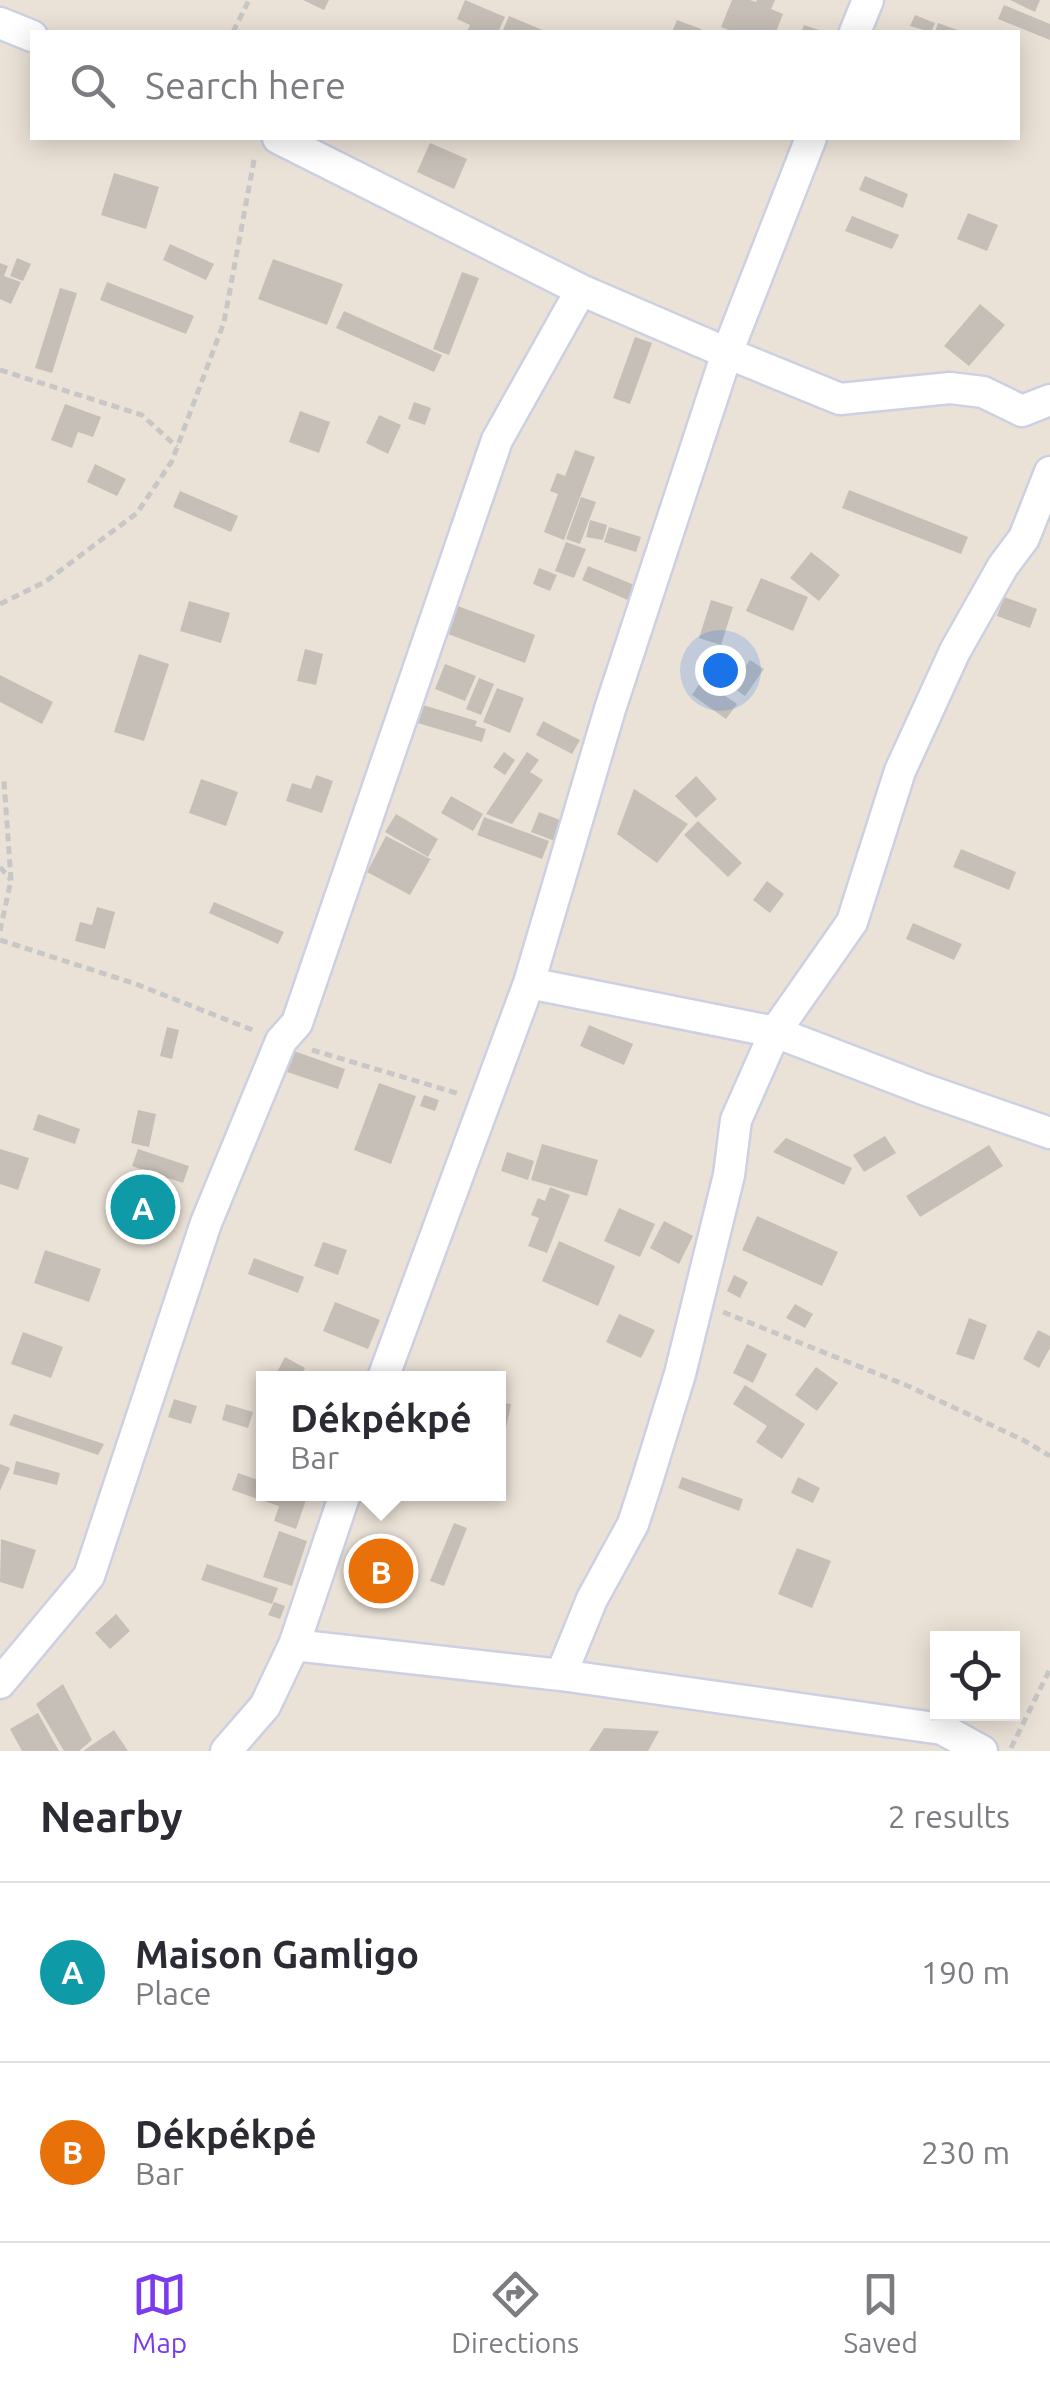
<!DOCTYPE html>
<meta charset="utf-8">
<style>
:root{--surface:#fff;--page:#f7f7f7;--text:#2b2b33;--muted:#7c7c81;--line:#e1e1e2;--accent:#7c3aed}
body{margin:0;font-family:Ubuntu,sans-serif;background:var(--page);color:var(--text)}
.controls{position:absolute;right:30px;bottom:30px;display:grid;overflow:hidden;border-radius:0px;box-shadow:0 5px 25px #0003}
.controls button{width:90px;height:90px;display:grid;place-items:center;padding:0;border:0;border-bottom:2px solid var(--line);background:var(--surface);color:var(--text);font:50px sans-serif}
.you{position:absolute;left:720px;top:670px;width:35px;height:35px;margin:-25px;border:8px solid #fff;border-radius:50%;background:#1a73e8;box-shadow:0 0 0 15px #1a73e833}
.badge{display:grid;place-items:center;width:65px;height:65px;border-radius:50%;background:var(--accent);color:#fff;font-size:32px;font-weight:700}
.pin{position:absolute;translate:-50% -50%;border:5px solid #fff;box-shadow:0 2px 10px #0006}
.popup{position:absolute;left:256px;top:1371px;width:250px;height:130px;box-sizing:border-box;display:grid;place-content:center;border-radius:0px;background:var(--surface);filter:drop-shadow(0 2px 8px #0005);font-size:32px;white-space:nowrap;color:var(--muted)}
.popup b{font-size:38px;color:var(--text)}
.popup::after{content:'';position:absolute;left:50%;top:100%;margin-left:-20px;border:20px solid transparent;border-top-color:var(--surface)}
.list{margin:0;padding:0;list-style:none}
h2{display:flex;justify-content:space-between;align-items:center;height:130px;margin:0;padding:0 40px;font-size:42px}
h2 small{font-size:32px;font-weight:400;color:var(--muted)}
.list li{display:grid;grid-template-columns:65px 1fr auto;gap:30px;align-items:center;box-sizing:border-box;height:180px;padding:0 40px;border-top:2px solid var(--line)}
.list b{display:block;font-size:38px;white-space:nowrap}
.list p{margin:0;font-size:32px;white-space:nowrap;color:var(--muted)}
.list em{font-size:32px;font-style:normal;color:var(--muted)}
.icon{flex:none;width:55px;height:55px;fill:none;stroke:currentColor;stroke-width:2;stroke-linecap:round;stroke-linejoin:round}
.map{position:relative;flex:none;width:1050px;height:1751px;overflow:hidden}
.search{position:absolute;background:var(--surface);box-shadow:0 5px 25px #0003;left:30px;right:30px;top:30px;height:110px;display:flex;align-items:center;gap:25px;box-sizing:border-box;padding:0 35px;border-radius:0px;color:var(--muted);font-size:38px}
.sheet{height:490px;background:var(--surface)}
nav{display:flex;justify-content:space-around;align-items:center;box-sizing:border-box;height:140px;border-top:2px solid var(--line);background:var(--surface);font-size:28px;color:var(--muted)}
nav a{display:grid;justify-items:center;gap:5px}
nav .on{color:var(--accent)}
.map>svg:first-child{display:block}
.building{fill:#c6bfb7}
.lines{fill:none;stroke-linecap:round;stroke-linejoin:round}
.minor-casing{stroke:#ccd0e2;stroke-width:35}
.path{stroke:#c7c7c7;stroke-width:5;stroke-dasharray:8 5;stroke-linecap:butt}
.minor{stroke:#fff;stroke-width:30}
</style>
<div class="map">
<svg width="1050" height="1751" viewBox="0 0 1050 1751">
<rect width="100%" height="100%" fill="#ebe2d7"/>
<path class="building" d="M303,0h26l-5,10z
M465,0l40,17 -7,15h-31l3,-7 -13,-6z
M732,0h18l6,2 1,-2h18l-4,9 12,5 -7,18h-43l-12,-5z
M1010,0h30l-5,12z
M1004,5l46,19v16l-52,-21z
M915,15l20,8 -4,9 -21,-6z
M509,16l38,16h-39l-5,-2z
M677,20l24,9 -1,3h-28z
M938,23l25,9h-28z
M804,25l21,7h-24z
M430,143l37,16 -13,30 -37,-17z
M114,173l45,14 -13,42 -45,-14z
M865,176l43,18 -5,14 -44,-18z
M968,213l30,12 -11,26 -30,-12z
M852,216l47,19 -7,14 -47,-18z
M170,244l44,20 -8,16 -43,-20z
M17,258l14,6 -8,17 -13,-5z
M273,259l70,25 -16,41 -69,-26z
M0,263l8,3 -4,10 17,6 -10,22 -11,-5z
M462,272l17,6 -30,77 -16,-6z
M107,282l87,34 -8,18 -86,-34z
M60,288l17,5 -25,80 -17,-5z
M980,304l25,21 -36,41 -25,-20z
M344,311l98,44 -8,17 -98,-44z
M635,337l17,6 -22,61 -17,-6z
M414,402l17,6 -6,17 -17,-6z
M65,404l36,13 -8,20 -15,-5 -6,16 -21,-8z
M300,411l30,11 -11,31 -30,-11z
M379,415l22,10 -13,29 -22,-11z
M575,450l20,7 -31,83 -20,-8 14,-38 -8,-3 7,-18 8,3z
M95,464l31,15 -9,17 -30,-14z
M849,490l119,47 -7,17 -119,-46z
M180,491l58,25 -7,16 -58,-25z
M581,497l15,5 -16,42 -14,-5z
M590,520l17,5 -4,15 -17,-3z
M609,527l32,10 -5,15 -32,-10z
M566,542l20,7 -12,29 -19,-7z
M811,552l29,23 -21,26 -29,-23z
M588,566l49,20 -7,15 -48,-21z
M539,568l18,7 -7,16 -17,-7z
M761,578l47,19 -15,34 -47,-20z
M1004,597l33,12 -7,19 -33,-12z
M711,600l22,7 -12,38 -22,-7z
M189,601l41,12 -9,30 -41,-12z
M458,606l77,29 -10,28 -77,-29z
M305,649l18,5 -7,31 -19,-4z
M139,654l30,10 -25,77 -30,-9z
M750,660l14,9 -19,27 -14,-10z
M445,664l31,12 -11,25 -30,-12z
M0,675l53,27 -11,22 -42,-22z
M479,678l15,6 -13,31 -15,-6z
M702,680l35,24 -11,15 -34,-24z
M497,688l27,10 -14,35 -27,-11z
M416,703l61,18 -2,5 11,3 -4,13 -71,-21z
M543,721l37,19 -8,14 -36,-19z
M504,752l11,8 -10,15 -12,-8z
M527,752l12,8 -9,12 13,8 -31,44 -26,-10z
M316,775l17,6 -11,32 -36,-12 6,-18 19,6z
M696,776l21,23 -21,19 -21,-22z
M201,779l37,13 -12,34 -37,-13z
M634,789l54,35 -31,39 -40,-29z
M451,796l32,18 -10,17 -32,-18z
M539,812l29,11 -8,20 -29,-11z
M396,814l42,25 -10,18 -43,-25z
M484,817l65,24 -7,18 -65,-24z
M698,821l44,42 -14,14 -44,-42z
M386,836l46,24h-2l-20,35 -43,-23z
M961,849l55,23 -7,18 -56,-23z
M767,881l17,13 -14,19 -17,-13z
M214,902l70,30 -6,12 -69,-31z
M97,907l18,5 -10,37 -30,-8 5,-19 12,3z
M913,923l49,21 -8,16 -48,-21z
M589,1025l44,19 -9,21 -44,-19z
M167,1027l12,3 -7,29 -12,-3z
M294,1051l51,18 -7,20 -51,-17z
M379,1083l37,13 -25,68 -37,-14z
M424,1095l15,5 -4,11 -15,-5z
M138,1110l18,4 -7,33 -18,-4z
M38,1114l42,15 -5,15 -42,-14z
M885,1136l11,17 -32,19 -11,-17z
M786,1138l66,30 -8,17 -71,-33z
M542,1144l56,16 -11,36 -56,-16z
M989,1145l14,21 -83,51 -14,-21z
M0,1149l29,9 -11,32 -18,-6z
M138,1149l51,17 -6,17 -51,-17z
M507,1152l27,9 -6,19 -27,-9z
M132,1172l41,14 -20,56 -40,-14z
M550,1187l20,8 -23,58 -19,-7 11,-28 -8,-3 7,-17 7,3z
M619,1208l36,16 -15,33 -36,-16z
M757,1216l81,36 -16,34 -80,-36z
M664,1221l29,15 -14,28 -29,-16z
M559,1241l56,25 -17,40 -56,-25z
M323,1242l24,8 -9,25 -24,-9z
M45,1250l56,19 -12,33 -55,-19z
M254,1258l50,19 -6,16 -50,-19z
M734,1275l14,7 -8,16 -13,-7z
M335,1302l45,18 -12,29 -45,-18z
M795,1304l18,10 -8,14 -19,-10z
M619,1314l36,16 -14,28 -35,-16z
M969,1318l18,7 -13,35 -18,-6z
M1038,1330l12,6v12l-11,20 -16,-9z
M23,1332l40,15 -12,31 -40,-14z
M747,1344l20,10 -14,29 -20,-10z
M285,1357l20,11 -6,10h-25z
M816,1367l22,16 -21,28 -22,-16z
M745,1385l60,39 -23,35 -26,-17 11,-16 -34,-22z
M174,1399l23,7 -6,18 -23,-7z
M498,1402l13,2 -11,52h-2z
M226,1404l27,8 -5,16 -26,-8z
M14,1414l90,30 -6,11 -89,-30z
M16,1461l44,12 -3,12 -44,-11z
M0,1464l10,4 -10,23z
M238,1473l26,9v12h32l11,3 -11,32 -22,-8 5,-15 -47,-16z
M682,1477l61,22 -4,12 -61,-23z
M798,1477l22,11 -7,15 -22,-10z
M454,1523l13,5 -23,58 -14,-5z
M279,1531l28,10 -15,45 -29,-9z
M1,1539l35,11 -13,39 -23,-7z
M797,1548l34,13 -19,47 -34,-14z
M207,1564l71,24 -6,16 -71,-24z
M274,1602l11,4 -5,13 -12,-4z
M116,1614l14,17 -20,18 -15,-16z
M63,1684l29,56 -13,11h-15l-28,-47z
M38,1713l21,38h-37l-12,-22z
M604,1728l55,3 -11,20h-59z
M114,1730l14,21h-45z"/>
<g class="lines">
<g class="minor-casing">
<path id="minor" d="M0,23l32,13
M855,32l13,-32
M278,138l303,152 146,63 113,46 110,-11 33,4 39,19 28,-11
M529,983l246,49 151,58 124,43
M383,1378l146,-395 81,-274 117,-356 84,-215
M294,1645l267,30 381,54 40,22
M561,1675l31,-76 41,-75 14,-43 33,-107 49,-199 7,-55 39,-88 77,-110 48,-151 55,-120 48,-85 21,-28 26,-66
M0,1683l89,-107 117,-353 75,-182 16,-18 200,-583 84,-150
M226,1751l39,-45 29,-61 51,-151"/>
</g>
<path class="path" d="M233,32l16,-32
M0,370l142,45 35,32
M0,604l45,-22 92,-69 35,-52 52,-139 31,-167
M0,867l11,13
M0,931l11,-51 -7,-99
M0,940l136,44 119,47
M312,1050l148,44
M723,1312l185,74 115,54 27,16
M1011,1748l39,-79"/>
<use href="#minor" class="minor"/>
</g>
</svg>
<div class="controls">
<button><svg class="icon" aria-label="locate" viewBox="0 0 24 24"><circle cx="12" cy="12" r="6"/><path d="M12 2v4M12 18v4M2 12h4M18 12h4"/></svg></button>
</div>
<div class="you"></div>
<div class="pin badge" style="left:143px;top:1207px;background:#0f9aa8">A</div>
<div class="pin badge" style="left:381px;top:1571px;background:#e8710a">B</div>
<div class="popup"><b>Dékpékpé</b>Bar</div>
<div class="search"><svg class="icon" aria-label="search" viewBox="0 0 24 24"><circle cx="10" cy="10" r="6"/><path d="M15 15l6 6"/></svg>Search here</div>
</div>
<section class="sheet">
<h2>Nearby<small>2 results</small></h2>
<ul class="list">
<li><span class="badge" style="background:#0f9aa8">A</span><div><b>Maison Gamligo</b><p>Place</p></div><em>190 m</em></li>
<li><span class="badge" style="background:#e8710a">B</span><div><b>Dékpékpé</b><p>Bar</p></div><em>230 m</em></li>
</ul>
</section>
<nav>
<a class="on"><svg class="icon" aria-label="map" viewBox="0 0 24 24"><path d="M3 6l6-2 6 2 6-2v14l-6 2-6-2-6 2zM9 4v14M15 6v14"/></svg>Map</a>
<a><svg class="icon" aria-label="directions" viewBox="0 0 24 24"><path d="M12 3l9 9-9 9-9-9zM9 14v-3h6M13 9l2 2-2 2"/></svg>Directions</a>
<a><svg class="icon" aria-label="saved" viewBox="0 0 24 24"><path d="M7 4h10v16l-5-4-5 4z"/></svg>Saved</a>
</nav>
